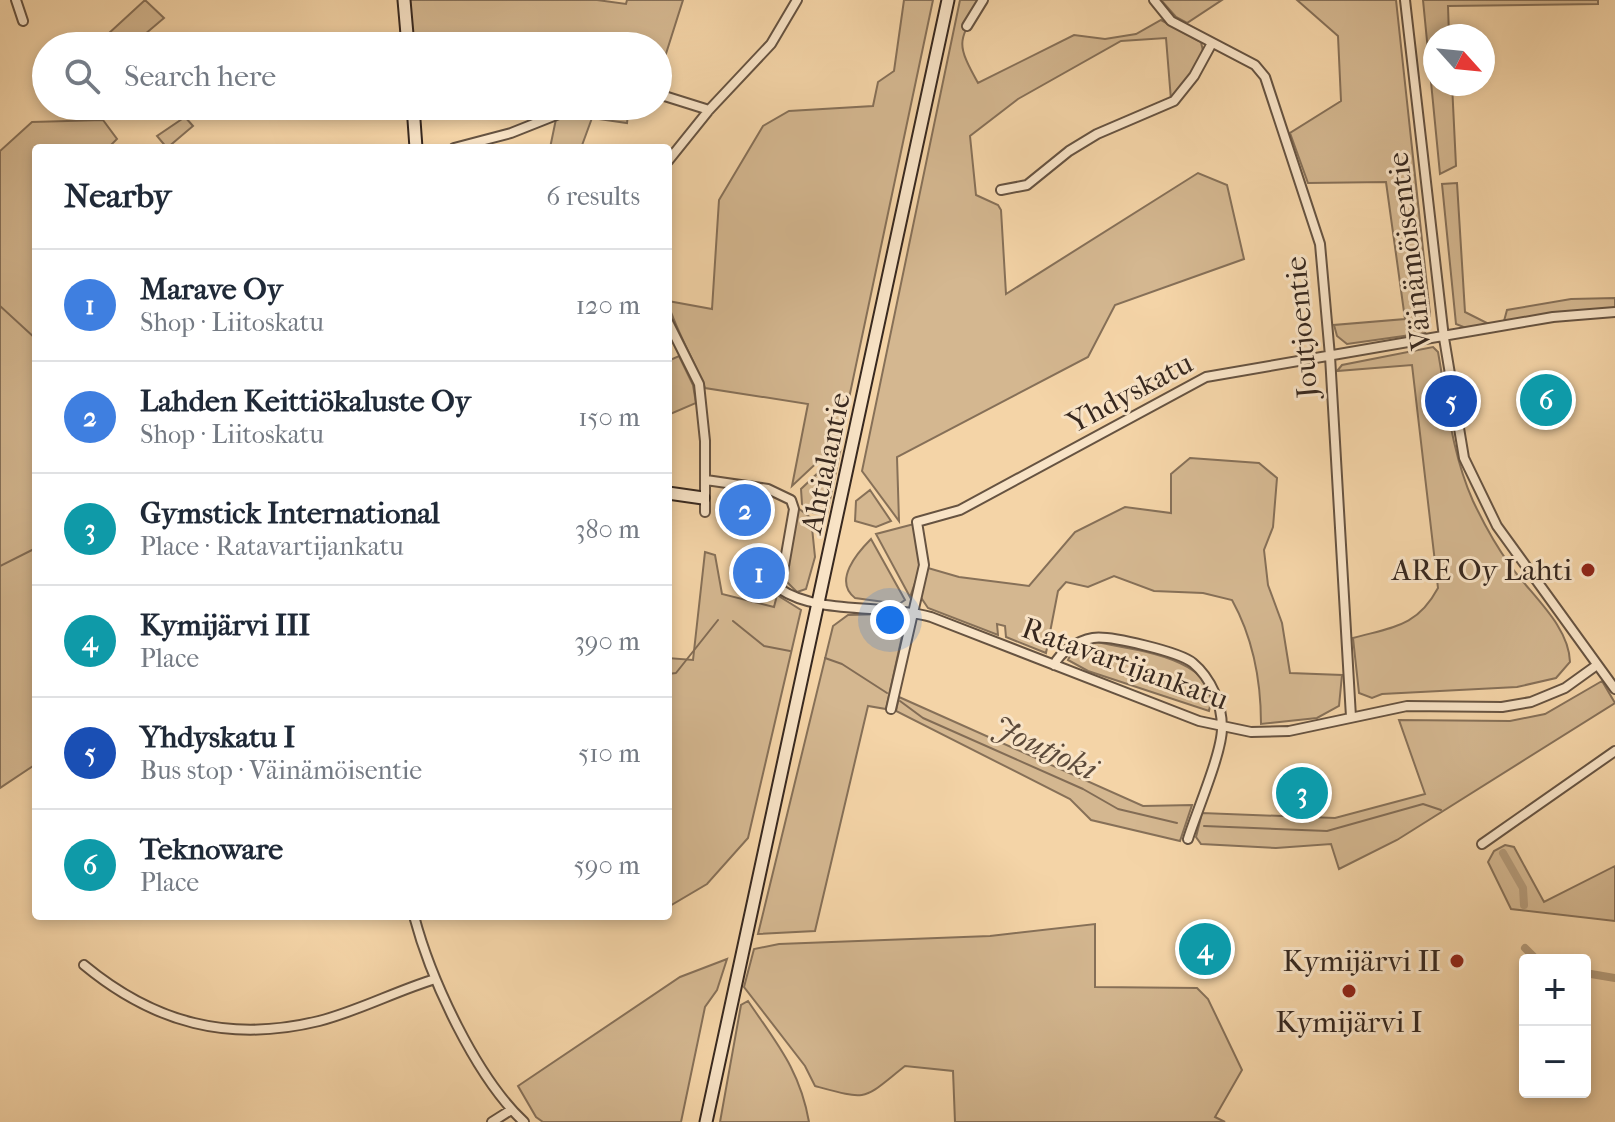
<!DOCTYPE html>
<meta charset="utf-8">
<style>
:root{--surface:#fff;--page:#f6f6f7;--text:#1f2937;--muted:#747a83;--line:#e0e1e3;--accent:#0b8043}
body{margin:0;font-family:"IM FELL French Canon",serif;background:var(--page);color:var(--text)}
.controls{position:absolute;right:24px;bottom:24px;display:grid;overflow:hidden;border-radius:8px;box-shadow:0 4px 12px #0003}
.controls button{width:72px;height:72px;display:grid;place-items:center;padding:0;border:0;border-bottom:2px solid var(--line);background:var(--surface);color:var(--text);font:40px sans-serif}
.compass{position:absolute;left:1423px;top:24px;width:72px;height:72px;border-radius:50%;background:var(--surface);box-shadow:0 4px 12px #0003;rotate:117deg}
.you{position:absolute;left:890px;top:620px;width:28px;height:28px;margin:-20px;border:6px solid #fff;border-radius:50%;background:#1a73e8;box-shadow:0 0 0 12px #1a73e833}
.badge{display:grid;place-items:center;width:52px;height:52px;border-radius:50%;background:var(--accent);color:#fff;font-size:26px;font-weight:700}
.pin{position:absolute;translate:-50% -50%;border:4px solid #fff;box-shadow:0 2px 8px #0006}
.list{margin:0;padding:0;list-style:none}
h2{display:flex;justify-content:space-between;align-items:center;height:104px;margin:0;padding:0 32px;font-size:34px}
h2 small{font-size:26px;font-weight:400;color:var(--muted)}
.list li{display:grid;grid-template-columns:52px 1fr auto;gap:24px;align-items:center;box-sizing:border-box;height:112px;padding:0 32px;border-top:2px solid var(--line)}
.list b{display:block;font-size:30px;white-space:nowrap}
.list p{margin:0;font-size:26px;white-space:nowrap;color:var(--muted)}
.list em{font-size:26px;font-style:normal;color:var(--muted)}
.icon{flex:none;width:44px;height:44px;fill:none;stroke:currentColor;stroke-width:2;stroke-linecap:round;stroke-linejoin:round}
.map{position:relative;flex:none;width:1615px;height:1122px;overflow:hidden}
.search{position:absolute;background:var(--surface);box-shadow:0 4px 12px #0003;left:32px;top:32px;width:640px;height:88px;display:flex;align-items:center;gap:20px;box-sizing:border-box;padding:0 28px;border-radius:44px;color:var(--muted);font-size:30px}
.panel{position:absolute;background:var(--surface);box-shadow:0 4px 12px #0003;left:32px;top:144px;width:640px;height:776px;border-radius:8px}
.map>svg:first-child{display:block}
.green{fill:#d4b790;stroke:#867058;stroke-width:2}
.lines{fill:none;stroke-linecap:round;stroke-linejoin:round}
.stream{stroke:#826c55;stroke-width:2}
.canal{stroke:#b49a79;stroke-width:8}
.street-casing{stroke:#665341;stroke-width:12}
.secondary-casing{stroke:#37281f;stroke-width:15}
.street{stroke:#f8e3c6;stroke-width:8}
.secondary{stroke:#f8e3c6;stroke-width:11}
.poi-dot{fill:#8f2418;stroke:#f8e3c6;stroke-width:3}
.labels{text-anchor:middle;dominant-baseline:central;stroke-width:6;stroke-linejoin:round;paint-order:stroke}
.street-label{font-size:30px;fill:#37281f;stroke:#f8e3c6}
.poi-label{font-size:30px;fill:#37281f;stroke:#f8e3c6;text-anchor:end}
.water-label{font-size:32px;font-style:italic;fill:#5c4a3a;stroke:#f8e3c6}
</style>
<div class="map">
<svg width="1615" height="1122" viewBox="0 0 1615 1122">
<rect width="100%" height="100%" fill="#f4d4a7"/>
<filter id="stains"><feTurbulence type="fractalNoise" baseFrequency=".0025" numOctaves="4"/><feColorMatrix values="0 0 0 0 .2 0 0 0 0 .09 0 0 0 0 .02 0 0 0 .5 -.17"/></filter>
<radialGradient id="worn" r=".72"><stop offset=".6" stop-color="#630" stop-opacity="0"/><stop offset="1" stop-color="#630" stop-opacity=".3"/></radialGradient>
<path class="green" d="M145,0l19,18 -33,28h-36z
M410,0h187l29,4 1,-4h56l-19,60 -6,-2v-12h-245z
M904,0h29l-93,441 -48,45 16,-82 -103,-16c-7,-19 -37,-74 -37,-87l44,8 7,-109 44,-74 26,-15 84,-5 5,-24 16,-11z
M960,0h23c-24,41 -29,40 -5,83l96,-48 31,4 31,-5 25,-14 40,22 2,9 -12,24 -20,25 -5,-62 -45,3 -103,58 -48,37 6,59 22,10 3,5 5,84 192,-121 29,12 17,74 -129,46 -27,52 -191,100 2,64 -37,-50z
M1161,0h61l-35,23 -11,-6z
M1297,0h99l34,314 -5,19 -78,11 -10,-8 -3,-11 71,-6 -19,-137 -78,1 -18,-50 51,-32 -3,-65z
M1423,0h175v4l-150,2 1,30h-14v48h17l4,82 -16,8z
M590,106h39l-2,17 -35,-5 -11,30h-31l6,-29z
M185,117l8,9 -26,22 -10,-12z
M103,120l14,19 -9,9h-72v616l-36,24v-637l32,-29z
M1457,183l8,129 24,12 -23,4 -10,-4 -14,-140z
M1615,298v11l-111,12 3,-11 64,-11z
M1433,347l5,5c9,50 14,102 35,149 10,21 23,45 37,64 20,29 59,60 60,97l-14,16 -39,9 -135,7 -10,4 -13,-5 -6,-55c40,-11 64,-11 85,-50l-26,-223 -75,6 5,-6z
M679,356l14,29 3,18 -28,12v-54z
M840,452l-13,62 -14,-1 -11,-9 -1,-15z
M1190,458l69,5 18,15 -4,49 -9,23 4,35 14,38 8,50 52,2 -3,31 -22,12 -56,6c0,-43 -8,-86 -29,-124l-29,-7 -49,-2 -40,-15 -26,11 -22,-5 -8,9 -12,62 -40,-16 -1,-11 -8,-2 1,11 -70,-27 -8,-12 8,-28 31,9 70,9 46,-54 50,-25 46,6v-39z
M870,490l21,31 -15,6 -21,-6 1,-20z
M798,508l13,10 4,39 -9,32 -9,3 -12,-12z
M914,524l7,42 -11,31 -34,-63z
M871,539l34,61 -6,4 -44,-6c-22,-17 2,-45 16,-59z
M705,552l10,3 7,39 52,13 3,-12 24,15 -53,228 -41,46 -39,23v-249l25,2z
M888,614l12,4 4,9 -18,82 -18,-3 -53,225 -57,3 75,-308 15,-11z
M1096,642c34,7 128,16 113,69l-121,-40 -20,-11 3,-6z
M1602,681l13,22 -218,137 -58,29 -8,-25 -55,4 -75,-4 -5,-7 6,-24 133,5 90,-24 -26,-74 111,1 35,-7z
M899,697l244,109 49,-1 -12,36 -89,-21 -21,-21 -174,-88z
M1505,845l9,2 30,55 71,-36v55l-104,-12 -23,-47 6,-11z
M1095,924v63l102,1 11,11 34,71 -27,47 10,5h-270l-2,-51 -48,-5c-43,34 -35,35 -90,20l-10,-20 -61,-79 10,-38 25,-5 211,-8z
M727,959l-10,31 -12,17 -24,115h-138l-7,-5 -18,-31 162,-109z
M748,1001c29,43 52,69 61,121h-89l21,-117z"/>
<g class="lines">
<path class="stream" d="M0,306l36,33
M0,566l36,-18
M733,621l31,25 26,5
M825,658l17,6 45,29
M668,674l8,-1 42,-53
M900,701l23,17 160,71 35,20 59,14
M1204,826l123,5 96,-27 18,6"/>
<path class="canal" d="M1503,853l20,35 1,17
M1525,948l12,12
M1585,973l30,5"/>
<g class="street-casing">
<path id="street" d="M16,0l7,21
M1154,0l17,21 84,44 10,12 55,167 10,112 21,361
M1405,0l39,338 20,120 33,68 118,163
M967,26l16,-26
M658,94l51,16
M454,148l57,-15 68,-27
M668,161l41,-51 62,-66 26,-44
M1001,190l26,-5 42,-34 28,-17 77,-33 20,-25 18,-33
M668,322l31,62 6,57v71
M706,480l62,9 23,11 3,9 -14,80c38,26 106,15 151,28l268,104 52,11 38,-1 118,-25 95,1 29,-5 34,-14 32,-23
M1054,665c6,-13 23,-24 39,-27 16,-3 87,14 100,25 18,15 29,41 29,65 0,25 -26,85 -34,111
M891,709l33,-144 -7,-43 43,-12 246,-133 347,-60 62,-5
M1482,844l133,-93
M414,916c17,64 62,161 110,206
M84,965c70,58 145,78 235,56 39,-10 77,-30 116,-42
M492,1122l19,-12"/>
</g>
<g class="secondary-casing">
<path id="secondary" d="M404,0l4,46
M413,106l3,42
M668,493l35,5
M706,1122l242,-1122"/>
</g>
<use href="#street" class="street"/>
<use href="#secondary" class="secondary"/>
</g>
<g class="poi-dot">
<circle cx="1588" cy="570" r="8"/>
<circle cx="1457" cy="961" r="8"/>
<circle cx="1349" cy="991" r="8"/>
</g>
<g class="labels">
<g class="street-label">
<text transform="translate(1410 251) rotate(-97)">Väinämöisentie</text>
<text transform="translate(1302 327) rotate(-95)">Joutjoentie</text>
<text transform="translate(1130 393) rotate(-28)">Yhdyskatu</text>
<text transform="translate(826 463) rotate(-78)">Ahtialantie</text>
<text transform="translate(1125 664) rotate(20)">Ratavartijankatu</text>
</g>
<g class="poi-label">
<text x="1572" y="570">ARE Oy Lahti</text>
<text x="1441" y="961">Kymijärvi II</text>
<text x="1349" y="1022" text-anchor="middle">Kymijärvi I</text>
</g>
<g class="water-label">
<text transform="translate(1045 748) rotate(25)">Joutjoki</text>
</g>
</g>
<rect width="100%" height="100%" filter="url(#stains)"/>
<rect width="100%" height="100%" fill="url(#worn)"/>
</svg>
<div class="controls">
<button>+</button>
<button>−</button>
</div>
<svg class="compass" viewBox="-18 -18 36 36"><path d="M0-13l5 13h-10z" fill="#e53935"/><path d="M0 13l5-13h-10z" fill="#747a83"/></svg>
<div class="you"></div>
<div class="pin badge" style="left:759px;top:573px;background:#3f7fe0">1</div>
<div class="pin badge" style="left:745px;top:510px;background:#3f7fe0">2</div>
<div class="pin badge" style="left:1302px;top:793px;background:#0f9aa8">3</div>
<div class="pin badge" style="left:1205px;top:949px;background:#0f9aa8">4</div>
<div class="pin badge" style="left:1451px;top:401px;background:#1a4fb4">5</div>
<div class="pin badge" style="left:1546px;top:400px;background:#0f9aa8">6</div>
<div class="search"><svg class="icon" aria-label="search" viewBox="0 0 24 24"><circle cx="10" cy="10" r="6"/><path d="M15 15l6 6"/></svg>Search here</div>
<section class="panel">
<h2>Nearby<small>6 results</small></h2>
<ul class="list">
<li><span class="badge" style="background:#3f7fe0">1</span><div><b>Marave Oy</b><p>Shop · Liitoskatu</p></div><em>120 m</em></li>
<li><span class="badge" style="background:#3f7fe0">2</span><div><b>Lahden Keittiökaluste Oy</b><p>Shop · Liitoskatu</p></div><em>150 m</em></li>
<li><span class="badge" style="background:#0f9aa8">3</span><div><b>Gymstick International</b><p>Place · Ratavartijankatu</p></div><em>380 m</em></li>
<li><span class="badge" style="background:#0f9aa8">4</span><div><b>Kymijärvi III</b><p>Place</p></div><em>390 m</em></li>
<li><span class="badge" style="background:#1a4fb4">5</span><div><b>Yhdyskatu I</b><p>Bus stop · Väinämöisentie</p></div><em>510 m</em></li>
<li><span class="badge" style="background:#0f9aa8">6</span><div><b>Teknoware</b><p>Place</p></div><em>590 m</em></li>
</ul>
</section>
</div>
